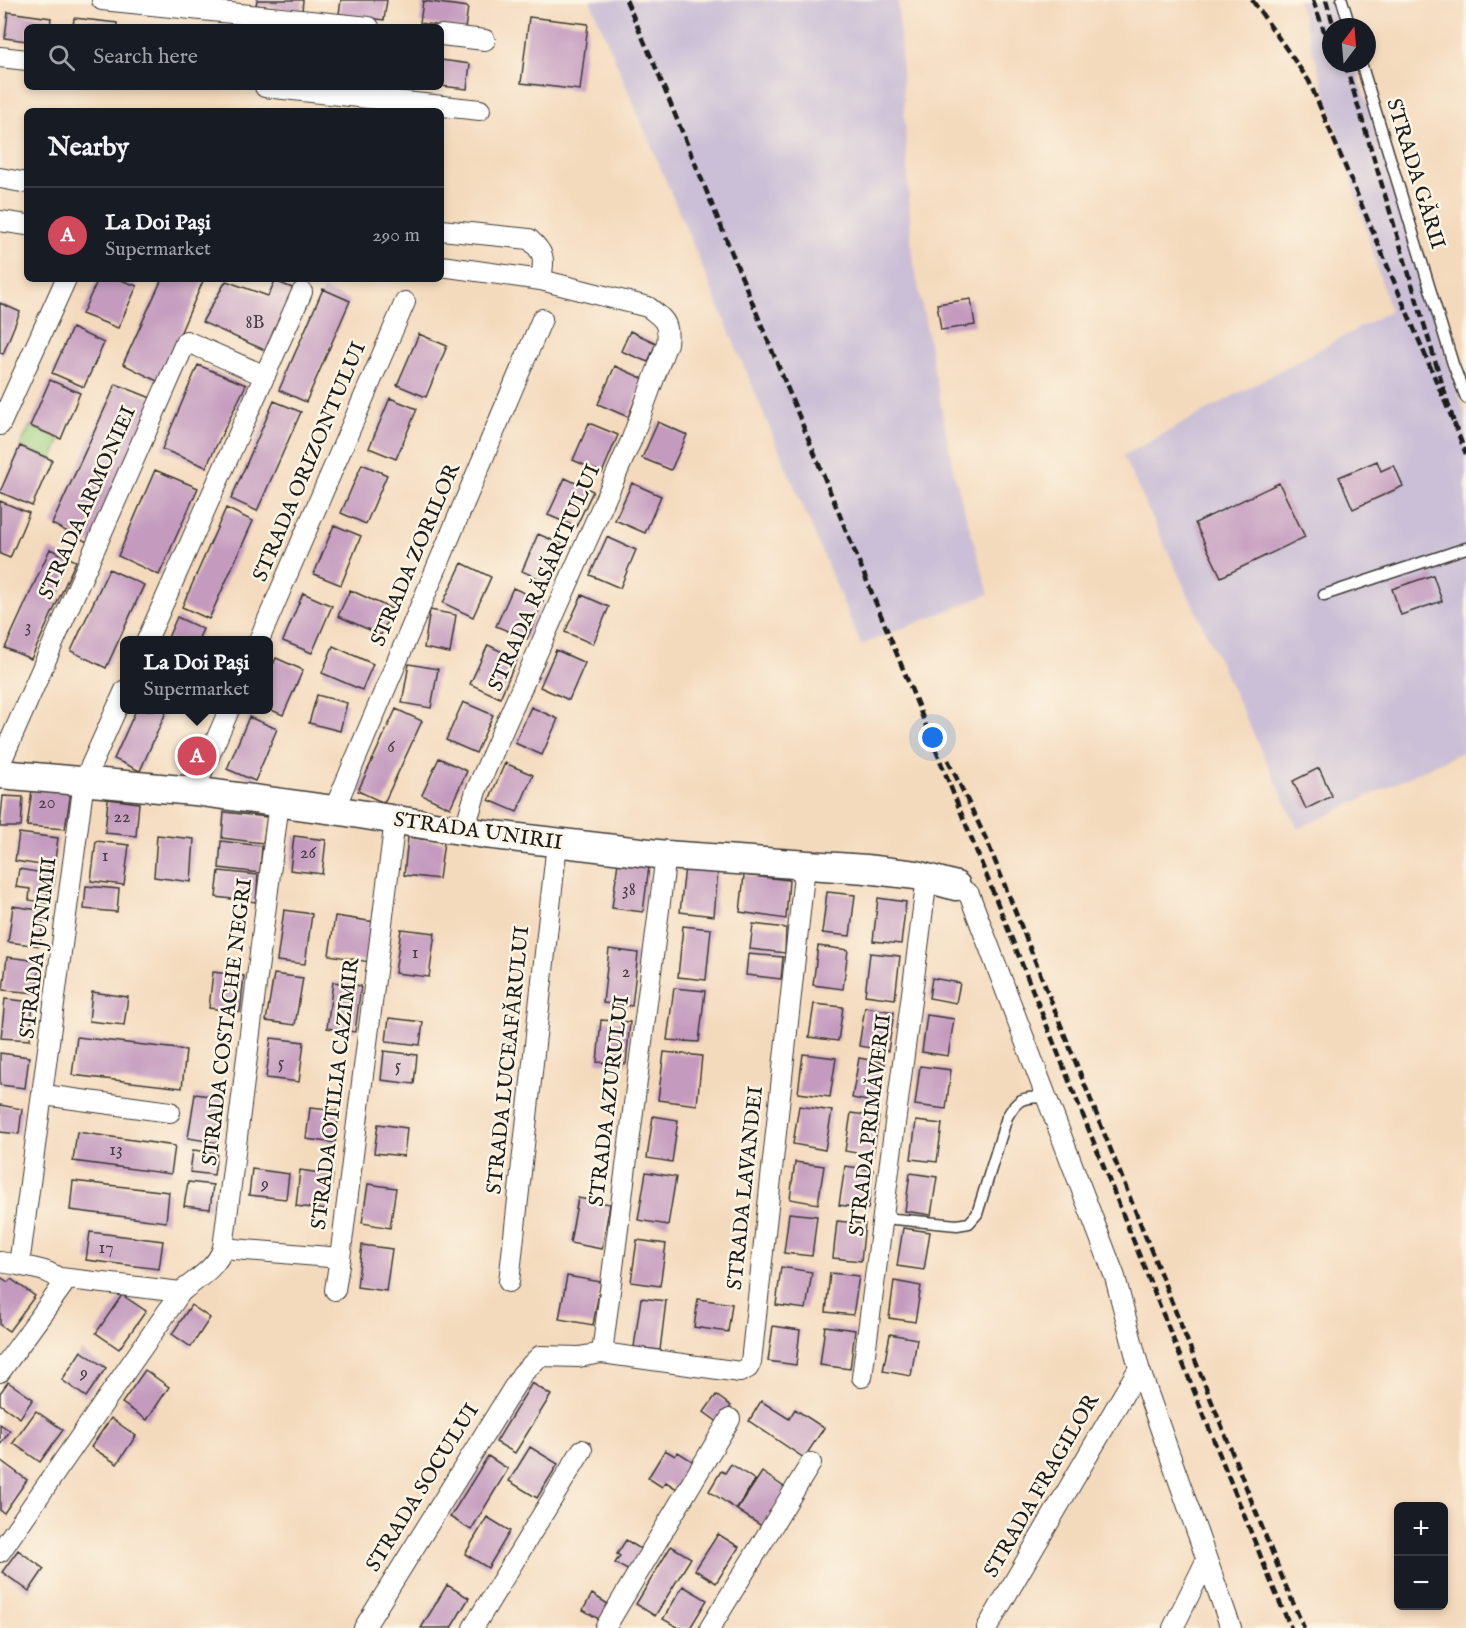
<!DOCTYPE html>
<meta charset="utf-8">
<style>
:root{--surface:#171b24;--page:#20242c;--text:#f1f3f6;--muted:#9ea1a6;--line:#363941;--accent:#d1495b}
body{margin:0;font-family:"IM FELL English",serif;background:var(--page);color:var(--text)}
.controls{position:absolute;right:18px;bottom:18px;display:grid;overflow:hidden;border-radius:9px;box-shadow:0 3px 9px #0003}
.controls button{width:54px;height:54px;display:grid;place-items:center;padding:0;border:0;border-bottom:2px solid var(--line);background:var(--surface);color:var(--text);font:30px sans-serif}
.compass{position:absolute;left:1322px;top:18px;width:54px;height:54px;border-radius:50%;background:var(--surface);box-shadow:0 3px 9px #0003;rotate:16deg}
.you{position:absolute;left:933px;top:738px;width:21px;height:21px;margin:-15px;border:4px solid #fff;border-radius:50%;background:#1a73e8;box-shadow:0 0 0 9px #1a73e833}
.badge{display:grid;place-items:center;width:39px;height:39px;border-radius:50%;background:var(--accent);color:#fff;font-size:20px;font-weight:700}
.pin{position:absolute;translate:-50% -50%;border:3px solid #fff;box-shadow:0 2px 6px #0006}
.popup{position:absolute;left:120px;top:636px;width:153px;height:78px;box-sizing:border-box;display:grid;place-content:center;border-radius:9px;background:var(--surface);filter:drop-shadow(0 2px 4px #0005);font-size:20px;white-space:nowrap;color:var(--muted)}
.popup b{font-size:22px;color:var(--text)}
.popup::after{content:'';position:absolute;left:50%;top:100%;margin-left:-12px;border:12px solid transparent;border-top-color:var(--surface)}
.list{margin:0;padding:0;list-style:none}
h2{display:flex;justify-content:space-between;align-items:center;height:78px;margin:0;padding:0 24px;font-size:26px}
h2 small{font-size:20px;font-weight:400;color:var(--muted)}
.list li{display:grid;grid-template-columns:39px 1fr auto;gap:18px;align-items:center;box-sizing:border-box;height:96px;padding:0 24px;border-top:2px solid var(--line)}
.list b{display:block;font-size:22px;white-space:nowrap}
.list p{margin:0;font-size:20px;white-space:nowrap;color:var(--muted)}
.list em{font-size:20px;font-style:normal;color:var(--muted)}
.icon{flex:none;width:33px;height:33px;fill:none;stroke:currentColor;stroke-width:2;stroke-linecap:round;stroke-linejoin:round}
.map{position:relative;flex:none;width:1466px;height:1628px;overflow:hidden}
.search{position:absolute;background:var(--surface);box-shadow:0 3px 9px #0003;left:24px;top:24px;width:420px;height:66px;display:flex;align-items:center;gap:15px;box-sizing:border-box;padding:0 21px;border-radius:9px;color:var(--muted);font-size:22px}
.panel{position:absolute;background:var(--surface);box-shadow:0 3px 9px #0003;left:24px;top:108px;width:420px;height:174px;border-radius:9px}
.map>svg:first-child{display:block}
.industrial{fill:#cabfd6}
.green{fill:#9dd07f;stroke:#5c764e;stroke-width:1.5}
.building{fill:#c49bbf}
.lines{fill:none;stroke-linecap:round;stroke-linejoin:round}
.lane-casing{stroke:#3c3834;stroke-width:13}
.street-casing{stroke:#3c3834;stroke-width:22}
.secondary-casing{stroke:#3c3834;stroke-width:31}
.lane{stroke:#fff;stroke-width:10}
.street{stroke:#fff;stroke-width:20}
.secondary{stroke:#fff;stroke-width:28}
.rail{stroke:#1c1c1c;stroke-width:4.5;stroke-dasharray:9 4.5;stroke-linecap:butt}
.labels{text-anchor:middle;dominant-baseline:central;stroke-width:5;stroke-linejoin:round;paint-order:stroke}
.number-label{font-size:18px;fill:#463c45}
.street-label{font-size:21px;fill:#1c1c1c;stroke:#fcf5e5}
</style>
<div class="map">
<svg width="1466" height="1628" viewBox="0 0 1466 1628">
<rect width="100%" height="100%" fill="#fcf5e5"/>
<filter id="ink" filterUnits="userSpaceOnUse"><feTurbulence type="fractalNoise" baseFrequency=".0167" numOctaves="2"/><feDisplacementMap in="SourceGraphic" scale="12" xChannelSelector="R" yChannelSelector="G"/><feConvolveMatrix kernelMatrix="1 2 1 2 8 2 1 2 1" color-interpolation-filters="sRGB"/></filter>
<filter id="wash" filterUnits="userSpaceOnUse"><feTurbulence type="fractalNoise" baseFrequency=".008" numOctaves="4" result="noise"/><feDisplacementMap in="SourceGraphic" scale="24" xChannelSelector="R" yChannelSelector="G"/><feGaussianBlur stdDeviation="1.35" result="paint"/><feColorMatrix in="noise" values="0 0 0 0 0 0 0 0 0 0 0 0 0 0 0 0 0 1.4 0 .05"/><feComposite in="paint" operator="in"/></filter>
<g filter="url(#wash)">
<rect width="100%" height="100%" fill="#f4dabd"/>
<path class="industrial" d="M590,0h308l14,253 42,221 35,120 -128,51z
M1298,0h36l8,27h-11v36h23l112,354v333l-168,79 -175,-373 267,-145z"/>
<path class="green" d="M30,426l31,13 -9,21 -32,-14z"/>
<g id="blocks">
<path class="building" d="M203,0h24l-1,4z
M257,0h46l-1,11 -46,-6z
M341,0h46l-3,20 -45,-6z
M423,1l45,6 -3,22 -45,-6z
M8,12l43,6 -1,9h-23v14l-22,-3z
M529,17l59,7 -8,66 -59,-7z
M74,18l43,5v4h-44z
M441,60l29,4 -3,25 -26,-3z
M98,279h20l19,7 -19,42 -36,-14z
M162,279h33l8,2 -44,101 -36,-18z
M226,281l42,15 7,-15 27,11 -33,60 -67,-30z
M323,289l27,12 -44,101 -27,-12z
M971,299l4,26 -34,5 -4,-26z
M0,303l20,9 -17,42 -3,-1z
M72,328l32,15 -20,44 -32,-14z
M630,331l26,12 -8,19 -27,-11z
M419,334l28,12 -21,51 -29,-12z
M198,365l48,20 -40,82 -44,-18z
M615,366l29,13 -16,38 -30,-13z
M50,380l30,13 -19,46 -31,-13z
M116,384l40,16 -65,144 -39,-20z
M390,398l27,11 -21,50 -27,-11z
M274,401l27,11 -44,99 -26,-12z
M658,422l29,13 -16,35 -29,-12z
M589,423l29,12 -16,38 -29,-13z
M20,446l32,14 -20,46 -32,-14z
M1377,461l4,10 13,-6 9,21 -50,23 -14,-32z
M362,464l25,11 -21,49 -25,-11z
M155,470l43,18 -39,87 -41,-19z
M565,478l28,13 -17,36 -28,-12z
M632,483l29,13 -16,37 -30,-13z
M1279,483l26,54 -84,40 -26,-54z
M0,501l29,12 -19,45 -10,-4z
M226,508l27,13 -44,98 -27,-12z
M334,525l27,11 -20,49 -27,-11z
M538,534l28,12 -16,38 -28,-13z
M607,537l29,13 -16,38 -30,-13z
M50,549l26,12 -45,98 -26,-11z
M462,563l29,14 -18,40 -30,-14z
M109,569l35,16 -38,83 -35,-17z
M1433,575l9,26 -41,14 -9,-26z
M513,588l30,13 -16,38 -31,-13z
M350,590l42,19 -11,26 -43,-19z
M303,593l29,13 -20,47 -29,-12z
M582,595l27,12 -16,37 -28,-12z
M430,610l26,5 -6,38 -26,-5z
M177,617l26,12 -5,11h-31z
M488,645l29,14 -17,39 -30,-14z
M333,646l40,18 -11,26 -40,-17z
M556,650l29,13 -16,37 -29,-13z
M276,658l27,12 -20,45 -14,-6v-35z
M409,664l29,5 -7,39 -29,-5z
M317,695l30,8 -7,28 -31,-8z
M463,702l30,13 -17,38 -30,-13z
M531,707l27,12 -16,36 -27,-12z
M396,709l26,12 -38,82 -26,-12z
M136,710h31l-27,61 -26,-12z
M249,717l28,12 -22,52 -28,-12z
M439,758l28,13 -17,37 -28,-13z
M505,763l28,12 -16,37 -28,-12z
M1319,768l13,28 -26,13 -13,-28z
M32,790l39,2 -6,37 -38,-3z
M3,796l20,1 -2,30h-21z
M108,799l31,4 -3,33 -31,-3z
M224,812l43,5 -4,26 -41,-5z
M19,833l39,5 -4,29 -39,-6z
M157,835l37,4 -3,43 -37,-5z
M294,836l32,4 -4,34 -32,-4z
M408,837l36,5 -5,37 -35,-4z
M96,841l33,4 -5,40 -33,-4z
M221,841l41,5 -2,27 -41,-5z
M618,862l31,4 -6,46 -31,-4z
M685,867l33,4 -4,45 -34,-4z
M19,869l36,6 -3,18 -4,-1 -2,11 -17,-3 1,-11 -14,-2z
M219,871l39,4 -2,27 -40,-5z
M744,875l45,5 -3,39 -46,-7z
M86,886l33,3 -2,23 -33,-3z
M827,892l28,3 -5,41 -28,-3z
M878,898l28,4 -5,42 -28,-3z
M13,906l31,5 -4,35 -32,-4z
M284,910l28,4 -7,50 -28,-3z
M335,916l40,6 -6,40 -40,-7z
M753,924l33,4 -1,25 -35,-4z
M683,926l28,3 -5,51 -28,-3z
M401,929l34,4 -6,44 -34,-4z
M818,946l30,4 -5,39 -30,-4z
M609,949l29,4 -6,53 -29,-3z
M870,953l30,3 -5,43 -30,-4z
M748,954l35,3 -2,22 -35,-4z
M7,957l33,4 -4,32 -33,-3z
M213,972l31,4 -4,36 -31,-4z
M274,974l29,4 -8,47 -29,-4z
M932,978l28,5 -4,20 -27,-5z
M333,982l28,4 -6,46 -28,-4z
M674,988l31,3 -6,51 -32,-2z
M92,992l36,5 -4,28 -35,-4z
M5,999l28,3 -3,38 -29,-2z
M814,1004l29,3 -5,34 -29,-4z
M865,1007l29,5 -6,39 -29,-5z
M927,1015l27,4 -6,37 -26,-4z
M389,1018l34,4 -3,23 -34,-4z
M601,1020l29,2 -4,42 -29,-2z
M77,1037l109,13 -4,38 -110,-13z
M271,1038l33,4 -5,40 -33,-4z
M384,1051l33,4 -3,29 -33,-4z
M664,1052l38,4 -5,49 -39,-5z
M0,1053l29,4 -4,31 -25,-3z
M803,1054l33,4 -6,39 -32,-4z
M859,1058l26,5 -7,40 -26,-5z
M920,1066l31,4 -5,39 -31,-4z
M195,1094l30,4 -7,45 -30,-5z
M0,1105l22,4 -3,25 -19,-2z
M799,1106l33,5 -7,39 -32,-6z
M310,1108l29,3 -4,32 -29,-4z
M851,1113l28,4 -6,39 -28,-5z
M653,1116l25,4 -6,42 -25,-4z
M916,1121l26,3 -5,38 -26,-3z
M378,1124l29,4 -3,28 -30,-3z
M77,1132l98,14 -4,28 -98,-13z
M193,1150l24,3 -3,22 -24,-3z
M795,1162l29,4 -6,38 -28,-5z
M845,1166l28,4 -5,39 -29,-4z
M252,1169l37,5 -3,25 -37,-4z
M300,1170l33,5 -5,35 -32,-4z
M646,1172l30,5 -8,48 -30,-5z
M910,1173l27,4 -6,38 -26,-4z
M73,1181l96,11 -3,30 -96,-12z
M188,1182l25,3 -3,24 -26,-3z
M368,1184l28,4 -6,40 -28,-5z
M578,1198l32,6 -8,45 -32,-6z
M789,1213l28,3 -5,40 -28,-3z
M837,1221l28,3 -4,37 -28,-3z
M903,1228l27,4 -6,38 -27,-4z
M90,1232l73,9 -4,28 -73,-9z
M637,1240l29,4 -6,42 -29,-4z
M362,1245l30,4 -6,42 -29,-4z
M781,1267l31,5 -6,37 -30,-4z
M830,1273l29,3 -6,39 -27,-3z
M567,1276l34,6 -8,43 -34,-6z
M2,1278l6,4 3,-3 24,17 -26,35 -9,-6v-44z
M894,1281l27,5 -6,36 -26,-4z
M122,1295l24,16 -27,38 -23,-16z
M641,1298l25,3 -6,49 -26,-3z
M698,1299l34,5 -4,28 -34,-5z
M191,1305l19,13 -19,29 -19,-13z
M773,1326l27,4 -4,35 -28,-4z
M825,1326l30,4 -5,39 -30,-4z
M890,1334l27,5 -6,37 -28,-5z
M81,1351l25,17 -20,29 -24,-17z
M145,1370l24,17 -22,33 -25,-17z
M8,1382l25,17 -13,19 -20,-14v-11z
M532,1383l19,12 -36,58 -19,-11z
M716,1395l15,11 -12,17 -15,-11z
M761,1401l28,18 6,-10 29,19 -20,30 -55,-37z
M36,1411l27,19 -23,32 -27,-19z
M111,1418l25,18 -19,28 -26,-17z
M0,1424l10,7 -10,14z
M530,1447l28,17 -21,34 -28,-17z
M665,1450l10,6 3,-4 19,12 -17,27 -14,-9 -4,5 -14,-9z
M488,1456l20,13 -37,61 -21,-13z
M0,1460l27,20 -23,33 -4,-3z
M731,1464l24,16 -19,29 -27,-18 12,-20 4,2z
M762,1472l25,17 -24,38 -26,-17z
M487,1517l23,14 -22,37 -23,-14z
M718,1534l21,13 -23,36 -21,-13z
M626,1540l18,11 -13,21 -16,-9 5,-7 -3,-2z
M671,1546l20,12 -36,58 -19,-12z
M18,1550l26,19 -15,22 -27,-19z
M447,1585l22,13 -18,30h-30z
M683,1586l24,14 -17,28h-11l-16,-9z
M592,1594l19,12 -9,15 -19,-11z"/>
</g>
</g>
<g filter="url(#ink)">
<use href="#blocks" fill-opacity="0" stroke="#3c3834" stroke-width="1.5"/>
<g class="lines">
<g class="lane-casing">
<path id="lane" d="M1342,0l8,27
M1361,63l92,301 13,34
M1324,595l142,-47
M884,1218l73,7 12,-2 8,-9 30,-97c12,-21 16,-19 40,-20"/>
</g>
<g class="street-casing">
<path id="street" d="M102,0l267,27
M441,35l44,5
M0,57l27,3
M265,87l215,23
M0,178l27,5
M0,221l27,4
M441,230l88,9c17,15 15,20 12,41l107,27c15,11 22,16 19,36l-36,98 -155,350 -12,40
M441,266l100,14
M0,425l66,-146
M147,640l155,-348
M259,640l146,-338
M0,764l186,-423 79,35
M194,791l35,-81
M334,810l208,-491
M956,886l13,8 146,383 24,91 92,260
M44,1095l126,17
M223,1248l117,10 55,-438
M0,1262l19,3
M60,1278l121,14
M509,1282l48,-439
M335,1290l5,-32
M602,1353l64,-498
M0,1372l63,-87c-7,-15 -29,-16 -44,-20l65,-484 41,-91
M862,1377l65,-499
M0,1552l181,-260c15,-13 36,-24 42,-44l56,-446
M364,1628l158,-254 18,-18 39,1 23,-4 138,19 8,-4 3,-6 54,-496
M473,1628l109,-178
M605,1628l125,-209
M710,1628l101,-165
M987,1628l152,-260
M1173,1628l33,-67"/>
</g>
<g class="secondary-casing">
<path id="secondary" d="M0,774l194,17 140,19 151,24 181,21 200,14 50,6 40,11"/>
</g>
<use href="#lane" class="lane"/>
<use href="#street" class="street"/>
<use href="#secondary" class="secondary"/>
<path class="rail" d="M626,0l29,66 255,620 363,901 18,41
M1252,0l57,81 145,342 -109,-360
M1313,0l18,50
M1326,0l8,27
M1454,423l12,31
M948,760l39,81 297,741 20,46"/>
</g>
</g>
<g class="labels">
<g class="number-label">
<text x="255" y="323">8B</text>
<text x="28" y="627">3</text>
<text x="391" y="747">6</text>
<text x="47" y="803">20</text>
<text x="122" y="817">22</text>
<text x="308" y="853">26</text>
<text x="105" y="856">1</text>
<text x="629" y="890">38</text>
<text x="415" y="953">1</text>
<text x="626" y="972">2</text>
<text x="281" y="1063">5</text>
<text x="398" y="1066">5</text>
<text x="116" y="1150">13</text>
<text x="265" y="1184">9</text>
<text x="106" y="1248">17</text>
<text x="84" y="1373">9</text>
</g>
<g class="street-label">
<text transform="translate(1415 174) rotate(73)">STRADA GĂRII</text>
<text transform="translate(310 462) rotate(-67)">STRADA ORIZONTULUI</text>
<text transform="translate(88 503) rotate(-66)">STRADA ARMONIEI</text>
<text transform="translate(416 555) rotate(-67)">STRADA ZORILOR</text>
<text transform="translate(545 578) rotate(-66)">STRADA RĂSĂRITULUI</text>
<text transform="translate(478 832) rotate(8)">STRADA UNIRII</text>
<text transform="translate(39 948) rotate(-83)">STRADA JUNIMII</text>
<text transform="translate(228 1022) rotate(-83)">STRADA COSTACHE NEGRI</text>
<text transform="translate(509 1060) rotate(-84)">STRADA LUCEAFǍRULUI</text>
<text transform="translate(336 1094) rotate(-83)">STRADA OTILIA CAZIMIR</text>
<text transform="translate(610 1101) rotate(-83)">STRADA AZURULUI</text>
<text transform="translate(871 1125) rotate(-83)">STRADA PRIMĂVERII</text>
<text transform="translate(746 1188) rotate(-84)">STRADA LAVANDEI</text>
<text transform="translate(1042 1486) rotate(-60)">STRADA FRAGILOR</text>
<text transform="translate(423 1488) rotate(-58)">STRADA SOCULUI</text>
</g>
</g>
</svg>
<div class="controls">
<button>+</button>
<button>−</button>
</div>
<svg class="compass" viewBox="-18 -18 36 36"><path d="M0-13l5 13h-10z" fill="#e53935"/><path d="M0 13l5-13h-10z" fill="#9ea1a6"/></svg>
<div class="you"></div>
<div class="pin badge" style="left:197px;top:756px">A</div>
<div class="popup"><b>La Doi Pași</b>Supermarket</div>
<div class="search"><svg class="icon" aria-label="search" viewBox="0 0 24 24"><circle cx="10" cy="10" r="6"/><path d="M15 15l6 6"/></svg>Search here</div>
<section class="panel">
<h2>Nearby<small></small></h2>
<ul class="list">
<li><span class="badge">A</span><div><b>La Doi Pași</b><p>Supermarket</p></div><em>290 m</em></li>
</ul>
</section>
</div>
